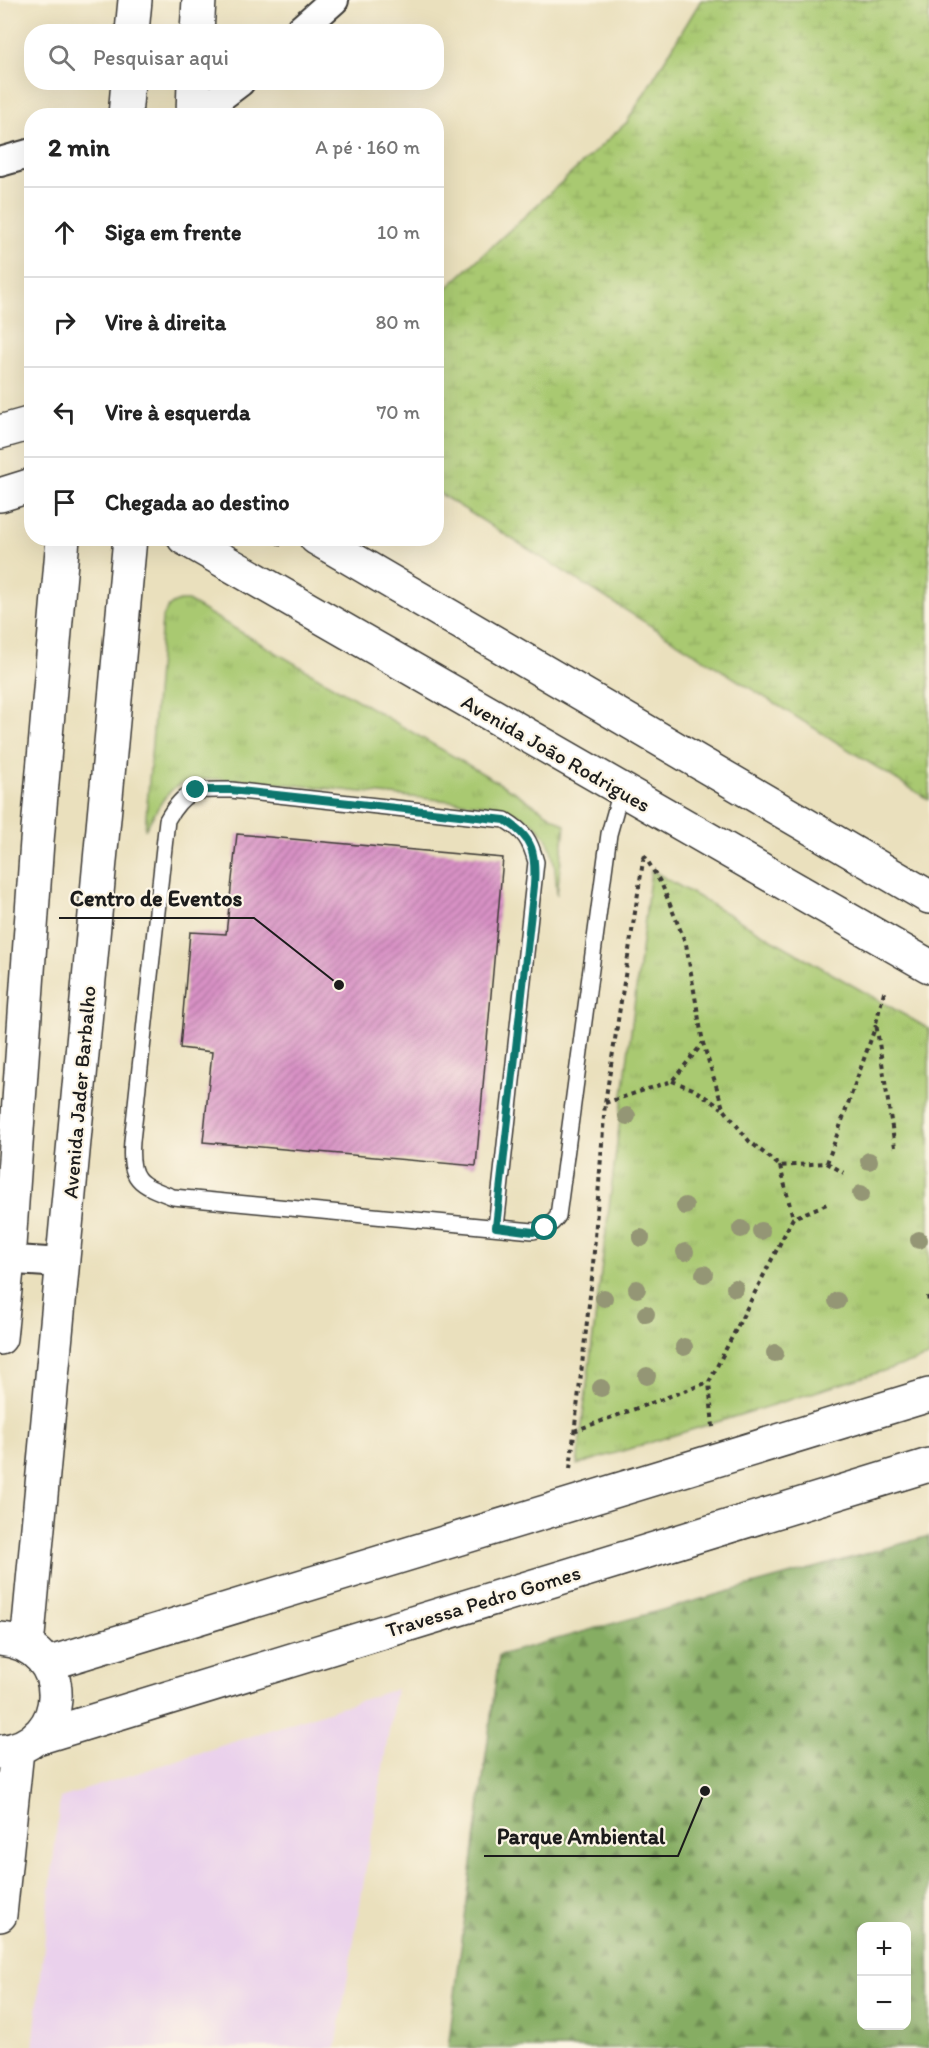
<!DOCTYPE html>
<html lang="pt">
<meta charset="utf-8">
<style>
:root{--surface:#fff;--page:#f6f6f6;--text:#222;--muted:#767676;--line:#e0e0e0}
body{margin:0;font-family:Itim,sans-serif;background:var(--page);color:var(--text)}
.controls{position:absolute;right:18px;bottom:18px;display:grid;overflow:hidden;border-radius:12px;box-shadow:0 6px 24px #0002}
.controls button{width:54px;height:54px;display:grid;place-items:center;padding:0;border:0;border-bottom:2px solid var(--line);background:var(--surface);color:var(--text);font:30px sans-serif}
.stop{position:absolute;width:18px;height:18px;margin:-14px;border:4px solid #0f766e;border-radius:50%;background:#fff}
.stop.end{background:#0f766e;border-color:#fff;box-shadow:0 2px 6px #0008}
.list{margin:0;padding:0;list-style:none}
h2{display:flex;justify-content:space-between;align-items:center;height:78px;margin:0;padding:0 24px;font-size:26px}
h2 small{font-size:20px;font-weight:400;color:var(--muted)}
.list li{display:grid;grid-template-columns:39px 1fr auto;gap:18px;align-items:center;box-sizing:border-box;height:90px;padding:0 24px;border-top:2px solid var(--line)}
.list b{display:block;font-size:22px;white-space:nowrap}
.list em{font-size:20px;font-style:normal;color:var(--muted)}
.icon{flex:none;width:33px;height:33px;fill:none;stroke:currentColor;stroke-width:2;stroke-linecap:round;stroke-linejoin:round}
.map{position:relative;flex:none;width:929px;height:2048px;overflow:hidden}
.search{position:absolute;background:var(--surface);box-shadow:0 6px 24px #0002;left:24px;top:24px;width:420px;height:66px;display:flex;align-items:center;gap:15px;box-sizing:border-box;padding:0 21px;border-radius:24px;color:var(--muted);font-size:22px}
.panel{position:absolute;background:var(--surface);box-shadow:0 6px 24px #0002;left:24px;top:108px;width:420px;height:438px;border-radius:24px}
.map>svg:first-child{display:block}
.built{fill:#ead1ec}
.grass{fill:url(#grass-tufts);stroke:#627246;stroke-width:1.5}
.forest{fill:url(#forest-firs);stroke:#516440;stroke-width:1.5;fill-rule:evenodd}
.wetland{fill:url(#wetland-marsh);stroke:#627246;stroke-width:1.5}
.building{fill:url(#building-hatch)}
.lines{fill:none;stroke-linecap:round;stroke-linejoin:round}
.service-casing{stroke:#3b3934;stroke-width:18}
.minor-casing{stroke:#3b3934;stroke-width:32}
.tertiary-casing{stroke:#3b3934;stroke-width:36}
.secondary-casing{stroke:#3b3934;stroke-width:36}
.path{stroke:#3b3934;stroke-width:4;stroke-dasharray:4.5 4.5;stroke-linecap:butt}
.service{stroke:#fff;stroke-width:15}
.minor{stroke:#fff;stroke-width:28}
.tertiary{stroke:#fff;stroke-width:33}
.secondary{stroke:#fff;stroke-width:33}
.tree{fill:#949675}
.route{stroke:#0f766e;stroke-width:8}
.labels{text-anchor:middle;dominant-baseline:central;stroke-width:4.5;stroke-linejoin:round;paint-order:stroke}
.street-label{font-size:21px;fill:#1c1c1c;stroke:#fcf5e5}
.leader{fill:none;stroke:#1c1c1c;stroke-width:2}
.callout-dot{fill:#1c1c1c;stroke:#fcf5e5;stroke-width:2}
.callout-label{font-size:22px;text-anchor:middle;font-weight:bold;fill:#1c1c1c;stroke:#fcf5e5;stroke-width:4.5;stroke-linejoin:round;paint-order:stroke}
</style>
<div class="map">
<svg width="929" height="2048" viewBox="0 0 929 2048">
<defs>
<pattern id="grass-tufts" width="24" height="20" patternUnits="userSpaceOnUse" patternTransform="scale(1.5)"><rect width="24" height="20" fill="#a9c971"/><path d="M3 7l-1-3M5 7V3M7 7l1-3M15 17l-1-3M17 17v-4M19 17l1-3" fill="none" stroke="#91ac61"/></pattern>
<pattern id="forest-firs" width="22" height="20" patternUnits="userSpaceOnUse" patternTransform="scale(1.5)"><rect width="22" height="20" fill="#86ad63"/><path d="M5 1l3.5 6h-7zM16 11l3.5 6h-7z" fill="#6d8c51"/></pattern>
<pattern id="wetland-marsh" width="20" height="14" patternUnits="userSpaceOnUse" patternTransform="scale(1.5)"><rect width="20" height="14" fill="#a9c971"/><path d="M1 5h8M5 5V1M11 12h8M15 12V8" fill="none" stroke="#91ac61"/></pattern>
<pattern id="building-hatch" width="6" height="6" patternUnits="userSpaceOnUse" patternTransform="scale(1.5)"><rect width="6" height="6" fill="#d891c5"/><path d="M-1 1l2-2M0 6l6-6M5 7l2-2" fill="none" stroke="#ae769f"/></pattern>
</defs>
<rect width="100%" height="100%" fill="#fcf5e5"/>
<filter id="ink" filterUnits="userSpaceOnUse"><feTurbulence type="fractalNoise" baseFrequency=".0167" numOctaves="2"/><feDisplacementMap in="SourceGraphic" scale="12" xChannelSelector="R" yChannelSelector="G"/><feConvolveMatrix kernelMatrix="1 2 1 2 8 2 1 2 1" color-interpolation-filters="sRGB"/></filter>
<filter id="wash" filterUnits="userSpaceOnUse"><feTurbulence type="fractalNoise" baseFrequency=".008" numOctaves="4" result="noise"/><feDisplacementMap in="SourceGraphic" scale="24" xChannelSelector="R" yChannelSelector="G"/><feGaussianBlur stdDeviation="1.35" result="paint"/><feColorMatrix in="noise" values="0 0 0 0 0 0 0 0 0 0 0 0 0 0 0 0 0 1.4 0 .05"/><feComposite in="paint" operator="in"/></filter>
<g filter="url(#wash)">
<rect width="100%" height="100%" fill="#eae0bd"/>
<path class="built" d="M396,1689l-60,359h-303l27,-250z"/>
<path class="grass" d="M180,601h8l328,192 49,32 -8,70c-3,-51 -6,-70 -58,-89l-265,-27c-58,0 -60,-1 -89,51l17,-210c4,-11 7,-16 18,-19z
M651,870l278,159v328l-352,108z"/>
<path class="forest" d="M929,1536v512h-481l51,-393zM862,1926h44v100h-44z"/>
<path class="wetland" d="M701,0h228v800l-492,-308v-195l190,-175z"/>
<g id="blocks">
<path class="building" d="M237,834l266,24 -27,308 -273,-24 9,-90 -32,-4 10,-116 36,2z"/>
</g>
</g>
<g filter="url(#ink)">
<use href="#blocks" fill-opacity="0" stroke="#3b3934" stroke-width="1.5"/>
<g class="lines">
<g class="service-casing">
<path id="service" d="M496,1227l40,-365c-6,-22 -11,-30 -31,-42l-274,-30c-35,0 -45,-3 -64,30l-35,321c-3,39 6,43 41,56l360,34c11,-2 18,-5 25,-15l51,-382 12,-43"/>
</g>
<g class="minor-casing">
<path id="minor" d="M298,32l36,-32
M195,116l45,-34
M0,162l32,-9
M0,1259l63,4"/>
</g>
<g class="tertiary-casing">
<path id="tertiary" d="M0,432l32,-9
M0,495l32,-10"/>
</g>
<g class="secondary-casing">
<path id="secondary" d="M132,32l3,-32
M197,32l2,-32
M125,116l3,-34
M193,116l1,-34
M184,538l745,428
M316,538l613,359
M0,1338l8,-78 29,-419 26,-303
M0,1639c74,6 73,106 0,113
M27,1646l103,-1108
M47,1664l882,-269
M37,1738l892,-273
M0,1915l17,-165"/>
</g>
<path class="path" d="M270,538l13,8
M644,855l18,30 24,59 17,99 20,65 26,33 31,25 47,-3 17,10
M884,992l-8,31 19,124
M672,1081l21,8 29,19
M605,1103l67,-22 31,-38
M827,1163l49,-138
M780,1166l13,52
M928,1296l1,6
M713,1427l-4,-45 84,-164 34,-14
M574,1431l135,-49
M570,1469l22,-191 13,-175 39,-248"/>
<use href="#service" class="service"/>
<use href="#minor" class="minor"/>
<use href="#tertiary" class="tertiary"/>
<use href="#secondary" class="secondary"/>
</g>
<g class="tree">
<circle cx="627" cy="1116" r="9"/>
<circle cx="869" cy="1161" r="9"/>
<circle cx="861" cy="1194" r="9"/>
<circle cx="685" cy="1206" r="9"/>
<circle cx="741" cy="1229" r="9"/>
<circle cx="761" cy="1231" r="9"/>
<circle cx="641" cy="1238" r="9"/>
<circle cx="919" cy="1240" r="9"/>
<circle cx="685" cy="1252" r="9"/>
<circle cx="704" cy="1274" r="9"/>
<circle cx="735" cy="1288" r="9"/>
<circle cx="637" cy="1289" r="9"/>
<circle cx="604" cy="1298" r="9"/>
<circle cx="837" cy="1301" r="9"/>
<circle cx="646" cy="1314" r="9"/>
<circle cx="684" cy="1347" r="9"/>
<circle cx="775" cy="1353" r="9"/>
<circle cx="647" cy="1376" r="9"/>
<circle cx="601" cy="1388" r="9"/>
</g>
</g>
<g class="lines" filter="url(#ink)">
<path class="route" d="M196,790h35l274,30c29,18 31,34 29,66l-38,341 37,5 12,-4"/>
</g>
<g class="labels">
<g class="street-label">
<text transform="translate(556 753) rotate(30)">Avenida João Rodrigues</text>
<text transform="translate(79 1092) rotate(-85)">Avenida Jader Barbalho</text>
<text transform="translate(483 1601) rotate(-17)">Travessa Pedro Gomes</text>
</g>
</g>
<path class="leader" d="M339 985L254 918H59M705 1791L678 1856H484"/>
<g class="callout-dot">
<circle cx="339" cy="985" r="6"/>
<circle cx="705" cy="1791" r="6"/>
</g>
<g class="callout-label">
<text x="156" y="906">Centro de Eventos</text>
<text x="581" y="1844">Parque Ambiental</text>
</g>
</svg>
<div class="controls">
<button>+</button>
<button>−</button>
</div>
<div class="stop" style="left:545px;top:1228px"></div>
<div class="stop end" style="left:196px;top:790px"></div>
<div class="search"><svg class="icon" aria-label="search" viewBox="0 0 24 24"><circle cx="10" cy="10" r="6"/><path d="M15 15l6 6"/></svg>Pesquisar aqui</div>
<section class="panel">
<h2>2 min<small>A pé · 160 m</small></h2>
<ul class="list">
<li><svg class="icon" aria-label="ahead" viewBox="0 0 24 24"><path d="M12 20V5M6 11l6-6 6 6"/></svg><div><b>Siga em frente</b></div><em>10 m</em></li>
<li><svg class="icon" aria-label="right" viewBox="0 0 24 24"><path d="M7 20v-9h11M14 6l5 5-5 5"/></svg><div><b>Vire à direita</b></div><em>80 m</em></li>
<li><svg class="icon" aria-label="left" viewBox="0 0 24 24"><path d="M17 20v-9H6M10 6l-5 5 5 5"/></svg><div><b>Vire à esquerda</b></div><em>70 m</em></li>
<li><svg class="icon" aria-label="arrive" viewBox="0 0 24 24"><path d="M6 21V4h12l-3 4 3 4H6"/></svg><div><b>Chegada ao destino</b></div></li>
</ul>
</section>
</div>
